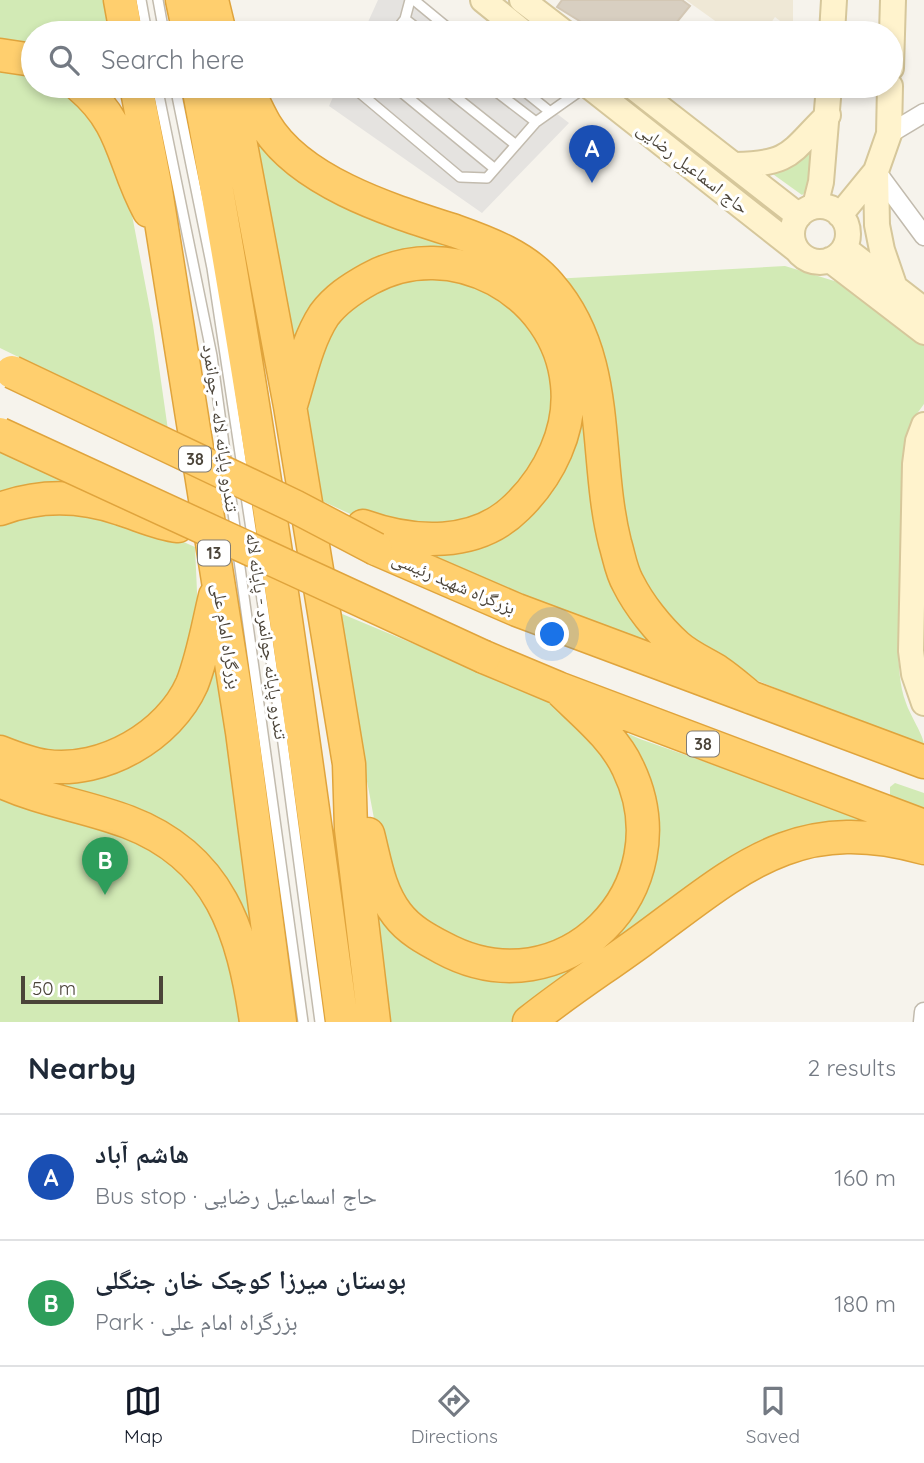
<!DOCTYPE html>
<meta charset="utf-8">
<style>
:root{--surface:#fff;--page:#f2f2f3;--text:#1f2937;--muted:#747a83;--line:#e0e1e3;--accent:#111827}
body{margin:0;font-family:Quicksand,"Noto Naskh Arabic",sans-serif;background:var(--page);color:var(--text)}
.scale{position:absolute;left:21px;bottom:18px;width:142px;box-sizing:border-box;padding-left:7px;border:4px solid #4b4439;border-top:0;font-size:19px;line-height:24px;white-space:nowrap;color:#4b4439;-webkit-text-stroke:5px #fff;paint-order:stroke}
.you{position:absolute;left:553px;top:635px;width:24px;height:24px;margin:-18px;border:5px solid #fff;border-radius:50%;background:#1a73e8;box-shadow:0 0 0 10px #1a73e833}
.badge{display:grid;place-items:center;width:46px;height:46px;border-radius:50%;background:var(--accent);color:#fff;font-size:23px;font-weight:700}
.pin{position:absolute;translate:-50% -58px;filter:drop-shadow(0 2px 4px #0008)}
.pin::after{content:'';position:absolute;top:37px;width:24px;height:21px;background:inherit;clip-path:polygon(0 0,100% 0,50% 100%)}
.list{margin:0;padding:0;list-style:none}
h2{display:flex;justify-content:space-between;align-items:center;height:91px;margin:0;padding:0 28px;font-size:30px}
h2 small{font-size:23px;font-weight:400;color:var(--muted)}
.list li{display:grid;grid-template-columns:46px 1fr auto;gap:21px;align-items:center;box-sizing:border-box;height:126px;padding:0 28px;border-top:2px solid var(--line)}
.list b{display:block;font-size:26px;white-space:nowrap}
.list p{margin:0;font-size:23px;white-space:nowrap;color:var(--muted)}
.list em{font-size:23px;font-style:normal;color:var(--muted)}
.icon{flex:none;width:38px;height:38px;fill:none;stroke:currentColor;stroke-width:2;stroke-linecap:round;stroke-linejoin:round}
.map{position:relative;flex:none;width:924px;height:1022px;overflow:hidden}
.search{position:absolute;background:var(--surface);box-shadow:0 4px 10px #0003;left:21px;right:21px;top:21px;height:77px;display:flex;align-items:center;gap:18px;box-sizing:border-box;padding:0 24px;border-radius:38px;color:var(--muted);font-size:26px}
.sheet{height:343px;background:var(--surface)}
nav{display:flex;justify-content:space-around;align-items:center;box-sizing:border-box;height:98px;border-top:2px solid var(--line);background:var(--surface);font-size:19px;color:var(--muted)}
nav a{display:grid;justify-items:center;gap:4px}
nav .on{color:var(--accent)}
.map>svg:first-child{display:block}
.education{fill:#efe8d6}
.green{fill:#d2eab5}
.parking{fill:#e5e3e0}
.building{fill:#d8cfc1;stroke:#d3c7b4;stroke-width:2}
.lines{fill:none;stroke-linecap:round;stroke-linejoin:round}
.lane-casing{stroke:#c2bbae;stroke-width:12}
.street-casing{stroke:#c2bbae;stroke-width:21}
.secondary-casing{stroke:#d6c79b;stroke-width:28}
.highway-casing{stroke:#e0a43c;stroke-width:35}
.lane{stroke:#fff;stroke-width:9}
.street{stroke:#fff;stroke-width:18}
.secondary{stroke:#fff3cd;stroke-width:24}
.highway{stroke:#ffcf6e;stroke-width:32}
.highway-bridge-casing{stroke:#e0a43c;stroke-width:35;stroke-linecap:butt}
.highway-bridge{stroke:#ffcf6e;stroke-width:32}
.labels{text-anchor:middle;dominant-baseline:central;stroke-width:6;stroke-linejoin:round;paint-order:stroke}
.shield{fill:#fff;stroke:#817c74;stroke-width:2}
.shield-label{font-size:16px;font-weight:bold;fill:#4b4439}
.street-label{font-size:18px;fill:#4b4439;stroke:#fff}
</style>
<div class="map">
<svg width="924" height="1022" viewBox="0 0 924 1022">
<rect width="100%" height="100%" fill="#f6f3ec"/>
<path class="education" d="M686,0h107v31l-18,-14 -11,16 -11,-8 -6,8h-15z"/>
<path class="green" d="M0,0h104l7,33h-78v19l-33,-6z
M0,63l33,4v19h37l50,66 33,173 15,105 -168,-82z
M237,86c11,21 20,45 37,64 25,28 63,47 98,62 59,25 136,31 179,85 15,19 22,46 29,68 25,91 2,198 74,271 14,14 31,24 47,34l-339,-138c25,8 51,16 78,15 69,-4 126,-58 136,-126 2,-21 -4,-59 -11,-79 -10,-30 -38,-53 -63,-69 -32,-20 -73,-23 -108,-12 -30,9 -60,23 -79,50 -12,18 -16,44 -22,65l-41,-228z
M817,147l-10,44 -5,4 -32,-23z
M785,266l69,21 70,53v64l-8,11 -9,29 -9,202c1,20 1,39 8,57 4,12 18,33 18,42l-114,-43 -93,-38 -25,-16 -57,-71 -82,-298z
M455,274l64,36 36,63 -8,79 -41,53 -57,27 -90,-14 -39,-18 -15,-82 2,-22 19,-66 51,-48z
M0,446l148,68 -148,-13z
M53,503l99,25 43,19 3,67 -11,63 -64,68 -67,16 -56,-20v-223z
M335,611l213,89 53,43 27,49 1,73 -40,62 -75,32 -101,-39 -34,-75z
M212,632l53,390 -34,-118 -149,-102 -63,-34 104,-7z
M597,720l43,19 284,100 -88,-10 -319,193h-137l-12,-150 22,52 152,49 108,-118z
M895,783l29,10v15l-34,-12v-9z
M0,790l161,57 56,60 30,115h-247z"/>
<path class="parking" d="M378,0h34l42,33h-91z
M338,86h183l48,37 -87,90 -153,-107z"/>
<path class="building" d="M562,0h120l8,6 -22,27h-69l-42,-26z"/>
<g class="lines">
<g class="lane-casing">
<path id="lane" d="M141,0l6,33
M158,0l6,33
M414,0l40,33
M405,19l18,14
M394,33l11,-14 5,-19
M157,86l55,270 15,110
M175,86l37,182 31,205
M361,86l-1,7 100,84 27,1 49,-56 51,-36
M394,86l101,83
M442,86l74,59
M489,86l47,36
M518,86l31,25
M229,483l7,52
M245,490l8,52
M238,553l65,469
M256,559l25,169 39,294"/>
</g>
<g class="street-casing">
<path id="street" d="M889,134l35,-21
M876,171l48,65
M923,1022l1,-10"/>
</g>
<g class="secondary-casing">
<path id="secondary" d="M483,0l41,33
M522,0l43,33
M832,33l2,-33
M891,68l2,-68
M589,86l208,164
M632,86l167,130
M735,165c57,-1 55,-13 93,-50
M876,171l1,54 5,25 12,35
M815,206l6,-24 8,-96
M792 234a28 28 0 1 1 56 0a28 28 0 1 1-56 0Z
M840,215l36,-44 13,-37 1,-48
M844,248l80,62
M830,260l94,72
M924,425l-6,16 -3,23 -4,187 3,23 10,29"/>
</g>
<g class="highway-casing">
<path id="highway" d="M120,0l6,33
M182,0l7,33
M212,0l8,33
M0,55l33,5
M80,86c46,39 42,76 69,125
M136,86l19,98 87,548 38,290
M198,86c58,310 102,623 144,936
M230,86l60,320 59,358 2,65 23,193
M246,86c6,12 12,26 19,38 35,59 128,87 190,107 34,12 71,26 95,55 63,72 43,170 65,257 4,13 6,28 13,40 11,22 30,46 49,63 11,10 27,17 40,25 12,8 22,17 33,26
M291,405c9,-29 16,-64 33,-90 12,-16 27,-26 45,-36 82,-46 189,12 198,105 5,46 -18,92 -50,123 -41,41 -104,37 -154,19
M0,509c41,-15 80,-14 121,0 19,6 38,15 57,17
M376,549l141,61 407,152
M484,657l74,31 366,138
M0,752c15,6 30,12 46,14 57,8 123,-30 146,-82 11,-28 16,-59 23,-88
M0,781c40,19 86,25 128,41 92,35 115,110 128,200
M368,834c7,27 11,57 29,80 12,16 29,25 46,34 120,65 243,-60 185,-180 -14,-31 -46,-56 -70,-80
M529,1022c36,-29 75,-54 112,-81 97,-71 154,-129 283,-93"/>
</g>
<use href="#lane" class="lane"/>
<use href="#street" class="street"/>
<use href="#secondary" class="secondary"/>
<use href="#highway" class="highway"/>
<g class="highway-bridge-casing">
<path id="highway-bridge" d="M12,372l282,134 82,43
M0,434l484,223"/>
</g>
<use href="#highway-bridge" class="highway-bridge"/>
</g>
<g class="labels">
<g class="shield">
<rect x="179" y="446.5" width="32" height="25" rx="5"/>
<rect x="198" y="540.5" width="32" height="25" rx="5"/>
<rect x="687" y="731.5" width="32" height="25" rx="5"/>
</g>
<g class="shield-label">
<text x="195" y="459">38</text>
<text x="214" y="553">13</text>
<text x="703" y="744">38</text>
</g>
<g class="street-label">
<text transform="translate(693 168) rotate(38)">حاج اسماعیل رضایی</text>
<text transform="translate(221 428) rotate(82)">تندرو پایانه لاله - جوانمرد</text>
<text transform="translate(454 583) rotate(23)">بزرگراه شهید رئیسی</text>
<text transform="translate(227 636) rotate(81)">بزرگراه امام علی</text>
<text transform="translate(267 636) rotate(82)">تندرو پایانه جوانمرد - پایانه لاله</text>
</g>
</g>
</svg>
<div class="scale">50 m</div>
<div class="you"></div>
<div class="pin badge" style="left:592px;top:183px;background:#1a4fb4">A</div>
<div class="pin badge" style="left:105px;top:895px;background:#2e9e5b">B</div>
<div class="search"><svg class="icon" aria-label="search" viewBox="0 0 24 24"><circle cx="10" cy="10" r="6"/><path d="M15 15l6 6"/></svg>Search here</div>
</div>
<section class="sheet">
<h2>Nearby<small>2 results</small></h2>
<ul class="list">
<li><span class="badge" style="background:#1a4fb4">A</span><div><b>هاشم آباد</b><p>Bus stop · حاج اسماعیل رضایی</p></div><em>160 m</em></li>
<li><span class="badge" style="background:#2e9e5b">B</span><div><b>بوستان میرزا کوچک خان جنگلی</b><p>Park · بزرگراه امام علی</p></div><em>180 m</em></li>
</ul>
</section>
<nav>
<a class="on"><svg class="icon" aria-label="map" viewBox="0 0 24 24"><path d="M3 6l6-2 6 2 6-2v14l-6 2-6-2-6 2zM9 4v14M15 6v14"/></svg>Map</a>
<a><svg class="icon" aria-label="directions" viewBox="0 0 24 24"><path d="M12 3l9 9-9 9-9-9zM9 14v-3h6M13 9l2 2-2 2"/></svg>Directions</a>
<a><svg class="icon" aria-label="saved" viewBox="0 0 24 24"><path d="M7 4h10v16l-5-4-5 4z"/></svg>Saved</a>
</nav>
